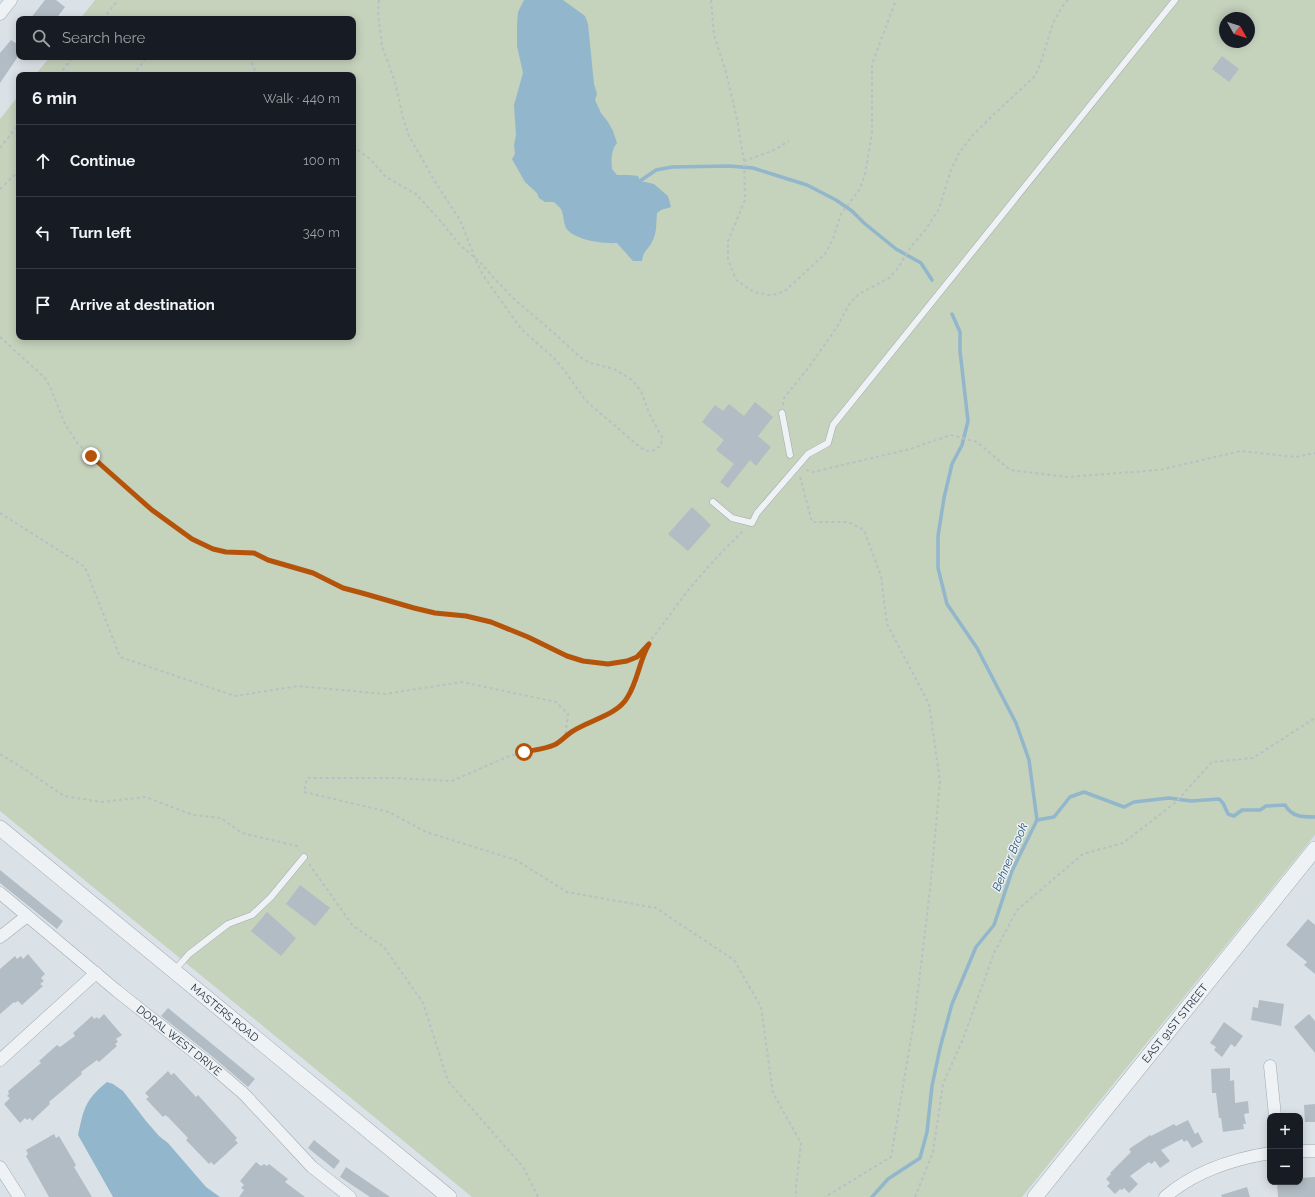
<!DOCTYPE html>
<meta charset="utf-8">
<style>
:root{--surface:#171b24;--page:#20242c;--text:#f1f3f6;--muted:#9ea1a6;--line:#363941}
body{margin:0;font-family:Raleway,sans-serif;background:var(--page);color:var(--text)}
.controls{position:absolute;right:12px;bottom:12px;display:grid;overflow:hidden;border-radius:8px;box-shadow:0 2px 10px #0003}
.controls button{width:36px;height:36px;display:grid;place-items:center;padding:0;border:0;border-bottom:1px solid var(--line);background:var(--surface);color:var(--text);font:20px sans-serif}
.compass{position:absolute;left:1219px;top:12px;width:36px;height:36px;border-radius:50%;background:var(--surface);box-shadow:0 2px 10px #0003;rotate:129deg}
.stop{position:absolute;width:12px;height:12px;margin:-9px;border:3px solid #b45309;border-radius:50%;background:#fff}
.stop.end{background:#b45309;border-color:#fff;box-shadow:0 1px 4px #0008}
.list{margin:0;padding:0;list-style:none}
h2{display:flex;justify-content:space-between;align-items:center;height:52px;margin:0;padding:0 16px;font-size:17px}
h2 small{font-size:13px;font-weight:400;color:var(--muted)}
.list li{display:grid;grid-template-columns:26px 1fr auto;gap:12px;align-items:center;box-sizing:border-box;height:72px;padding:0 16px;border-top:1px solid var(--line)}
.list b{display:block;font-size:15px;white-space:nowrap}
.list em{font-size:13px;font-style:normal;color:var(--muted)}
.icon{flex:none;width:22px;height:22px;fill:none;stroke:currentColor;stroke-width:2;stroke-linecap:round;stroke-linejoin:round}
.map{position:relative;flex:none;width:1315px;height:1197px;overflow:hidden}
.search{position:absolute;background:var(--surface);box-shadow:0 2px 10px #0003;left:16px;top:16px;width:340px;height:44px;display:flex;align-items:center;gap:10px;box-sizing:border-box;padding:0 14px;border-radius:8px;color:var(--muted);font-size:15px}
.panel{position:absolute;background:var(--surface);box-shadow:0 2px 10px #0003;left:16px;top:72px;width:340px;height:268px;border-radius:8px}
.map>svg:first-child{display:block}
.green{fill:#c5d2bc;fill-rule:evenodd}
.water{fill:#92b6cb}
.lines{fill:none;stroke-linecap:round;stroke-linejoin:round}
.stream{stroke:#92b6cb;stroke-width:3.5}
.building{fill:#b2bcc4}
.service-casing{stroke:#a0aab1;stroke-width:7}
.minor-casing{stroke:#a0aab1;stroke-width:13}
.tertiary-casing{stroke:#a0aab1;stroke-width:16}
.path{stroke:#b9c0c5;stroke-width:2;stroke-dasharray:3 3;stroke-linecap:butt}
.service{stroke:#eef2f5;stroke-width:6}
.minor{stroke:#eef2f5;stroke-width:12}
.tertiary{stroke:#eef2f5;stroke-width:15}
.route{stroke:#b45309;stroke-width:5}
.labels{text-anchor:middle;dominant-baseline:central;stroke-width:3;stroke-linejoin:round;paint-order:stroke}
.street-label{font-size:11px;fill:#24323e;stroke:#ebf0f5}
.water-label{font-size:12px;font-style:italic;fill:#2b5776;stroke:#ebf0f5}
</style>
<div class="map">
<svg width="1315" height="1197" viewBox="0 0 1315 1197">
<rect width="100%" height="100%" fill="#dbe2e7"/>
<path class="green" d="M95,0h1220v835l-293,362h-550l-472,-386v-692l19,-24v242h334v-262h-318l15,-18h303v-38h-273zM1225,18h24v24h-24z"/>
<path class="water" d="M524,0h39l22,16 3,8 6,60 3,10 -2,6 6,13 7,9 5,9 4,12c-6,7 -6,17 -5,26l5,6h12l9,1 2,5 14,3 14,12 3,11 -10,3 -4,3c-1,10 0,20 -5,29 -4,8 -9,9 -10,19h-9l-16,-18c-14,1 -43,-3 -51,-15 -3,-6 -2,-13 -5,-19 -2,-2 -5,-5 -7,-7h-9l-6,-4 -2,-5 -12,-11 -13,-23 3,-5 -1,-9 2,-10 -2,-30 9,-32 -6,-27v-20l1,-14z
M107,1082l6,2 10,7 23,30 13,15 9,7 38,44 14,10h-107l-35,-62c6,-27 7,-35 29,-53z"/>
<g class="lines">
<path class="stream" d="M640,181l16,-11 16,-3 57,-1 24,2 54,17 29,15 16,11 12,12 32,26 25,14 11,17
M952,314l8,18v19l8,70 -6,24 -10,19 -8,34 -6,38v32l9,36 30,44 39,75 13,37 8,60
M872,1197l16,-18 32,-21 7,-26 5,-46 8,-38 12,-44 24,-57 18,-22 18,-54 25,-51 17,-3 16,-20 14,-5 40,15 10,-5 35,-4 22,3 28,-2 4,4 5,11 6,2 8,-6h18l6,-4 19,-1c7,12 17,12 30,12"/>
</g>
<path class="building" d="M45,0h11l9,7 -9,12h-26z
M11,40l8,5v10l-19,28v-30z
M1222,56l17,13 -10,13 -17,-13z
M755,402l18,15 -15,19 13,11 -15,19 -6,-6 -22,28 -8,-6 14,-18 -18,-14 8,-10 -22,-18 13,-17 8,6 6,-7 15,12z
M692,507l19,18 -23,26 -20,-17z
M0,870l63,51 -6,8 -57,-46z
M300,885l30,23 -15,18 -29,-22z
M267,912l29,26 -15,18 -30,-25z
M1308,919l7,6v49l-11,-9 3,-3 -21,-17z
M28,954l17,20 -4,4 3,3 -4,3 3,2 -21,19 -4,-4 -3,2 -1,-1 -14,12v-45l15,-13 2,3 4,-3 2,3z
M1259,1000l25,4 -3,22 -30,-6 2,-13 5,1z
M168,1008l87,71 -7,8 -35,-30 -52,-41z
M104,1014l18,21 -6,4 2,3 -3,2 2,2 -18,16 -2,-2 -16,12 1,2 -33,28 1,2 -18,17 -2,-3 -3,2 -2,-2 -5,5 -16,-19 6,-6 -3,-2 2,-2 -1,-3 33,-28 -2,-2 18,-16 3,2 15,-11 -2,-3 19,-17 2,3 3,-2 2,2z
M1309,1014l6,7v32l-21,-26z
M1224,1022l19,14 -8,11 -4,-3 -9,13 -8,-7 2,-3 -6,-4z
M1230,1068v13l4,-1 1,23 13,-2 1,12 -5,1 2,10h-3l1,5 -21,3 -2,-14h-2l-3,-25h-4l-1,-24z
M168,1071l3,4 3,-2 22,24 2,-2 39,43 -2,2 3,3 -24,22 -3,-3 -2,2 -23,-24 2,-2 -20,-21 -3,-2 -2,2 -17,-18 3,-2 -4,-4z
M1315,1104v18h-10l-1,-17z
M1188,1120l7,14 3,-2 5,10 -11,6 -5,-8 -3,2 -2,-3 -21,11 9,11 -10,7 -5,-7 -4,3 -2,-2 -19,14 8,8 -9,9 -5,-5 -2,2 -2,-1 -5,5 -8,-8 3,-3 -4,-4 5,-5 -1,-1 21,-21 -2,-3 21,-14 1,1 23,-12 2,2z
M54,1134l2,4 3,-2 17,29 -2,2 18,30h-43l-23,-41 2,-2 -2,-4z
M314,1140l26,21 -6,8 -26,-21z
M256,1162l5,4 3,-2 3,2 2,-2 19,15 -3,3 20,15h-66l5,-7 -3,-2 3,-3 -4,-4z
M346,1167l44,30h-20l-30,-20z
M1315,1177v20h-37l-1,-15h23v-4z
M1247,1187l3,10h-28l-1,-2z"/>
<g class="lines">
<g class="service-casing">
<path id="service" d="M782,413l8,42
M713,502l19,16 20,5 5,-10 51,-59 20,-11 5,-18 342,-425
M174,971l15,-17 39,-30 24,-9 19,-18 33,-40"/>
</g>
<g class="minor-casing">
<g id="minor">
<path d="M0,14l11,-14"/>
<path id="s1" d="M0,893l117,98 91,72 36,31 68,73 38,30"/>
<path d="M0,937l27,-21"/>
<path d="M0,1060l96,-87"/>
<path d="M1270,1066l5,50"/>
<path d="M1300,1151h15"/>
<path d="M0,1167l19,30"/>
<path d="M1165,1197c29,-25 68,-38 105,-44"/>
</g>
</g>
<g class="tertiary-casing">
<g id="tertiary">
<path id="s2" d="M0,828l449,369"/>
<path id="s3" d="M1035,1197l280,-348"/>
</g>
</g>
<path class="path" d="M711,0l3,35 12,37 11,47 7,42 1,39 -17,41v18l8,21 18,12 15,3 8,-1 9,-4 39,-36 8,-15 8,-25 19,-25 5,-15 7,-41v-69l24,-64
M103,19l15,-19
M249,57l8,18
M59,75l14,-18
M133,75l14,-18
M353,146l17,13 16,18 30,17 21,23 23,28 21,18 12,14 21,22 40,34 26,24 10,6 24,6 18,11 9,11 8,22 13,24 -1,8 -6,5 -8,1 -6,-3 -55,-47 -22,-31 -10,-12 -33,-29 -38,-54 -6,-12 -17,-43 -23,-35 -28,-49 -6,-18 -8,-36 -13,-36 -4,-33 1,-13
M0,148l19,-24
M744,161l28,-10 17,-10
M0,189l19,-18
M0,337l45,41 6,11 14,35 13,20 56,52 42,32 22,15 22,8 34,2 14,7 45,13 30,15 30,8 40,12 22,5 31,3 25,6 37,15 39,19 16,5 32,3 17,-5 12,-10
M783,405l1,-7 25,-31 28,-40 13,-24 9,-9 30,-16 9,-10 12,-20 16,-19 13,-20 12,-39 8,-17 13,-17 19,-19 43,-40 6,-12 13,-42 9,-16 6,-7
M806,470l7,2 97,-23 41,-14 26,7 33,28 57,7 92,-7 82,-19 54,6 20,-4
M800,477l12,45h36l16,8 17,46 6,48 42,80 11,77 -10,109 -15,125 -24,142 -66,40
M0,513l85,54 35,90 115,39 63,-10 87,8 77,-12 94,20 12,12 -3,23
M648,644l41,-55 29,-33 26,-26
M649,644l-8,14 -9,30 -4,8 -5,7 -10,8 -40,20 -20,14 -44,11 -57,25 -58,-3h-87l-3,14 85,20 37,20 90,28 51,32 89,16 78,52 27,47 12,86 28,50 -5,43v11
M0,754l26,16 38,26 37,6 45,-5 47,18 28,3 21,15 55,13 2,4
M309,864l44,62 31,21 39,56 25,78 75,86 15,30
M915,1197l18,-45 10,-68 20,-45 31,-86 23,-43 66,-56 40,-11 53,-41 36,-40 41,-4 62,-40"/>
<use href="#service" class="service"/>
<use href="#minor" class="minor"/>
<use href="#tertiary" class="tertiary"/>
</g>
<g class="lines">
<path class="route" d="M91,456l61,54 40,29 21,10 13,3 28,1 14,7 45,13 30,15 19,5 52,15 21,5 31,3 25,6 37,15 39,19 16,5 25,3 19,-3 10,-4 12,-13c-10,17 -11,37 -22,54 -10,17 -37,22 -54,33 -7,4 -12,11 -19,14 -9,4 -21,5 -30,7"/>
</g>
<g class="labels">
<g class="street-label">
<text stroke="none"><textPath href="#s2" startOffset="291">MASTERS ROAD</textPath></text>
<text stroke="none"><textPath href="#s3" startOffset="223">EAST 91ST STREET</textPath></text>
<text stroke="none"><textPath href="#s1" startOffset="232">DORAL WEST DRIVE</textPath></text>
</g>
<g class="water-label">
<text transform="translate(1010 857) rotate(-67)">Behner Brook</text>
</g>
</g>
</svg>
<div class="controls">
<button>+</button>
<button>−</button>
</div>
<svg class="compass" viewBox="-18 -18 36 36"><path d="M0-13l5 13h-10z" fill="#e53935"/><path d="M0 13l5-13h-10z" fill="#9ea1a6"/></svg>
<div class="stop" style="left:524px;top:752px"></div>
<div class="stop end" style="left:91px;top:456px"></div>
<div class="search"><svg class="icon" aria-label="search" viewBox="0 0 24 24"><circle cx="10" cy="10" r="6"/><path d="M15 15l6 6"/></svg>Search here</div>
<section class="panel">
<h2>6 min<small>Walk · 440 m</small></h2>
<ul class="list">
<li><svg class="icon" aria-label="ahead" viewBox="0 0 24 24"><path d="M12 20V5M6 11l6-6 6 6"/></svg><div><b>Continue</b></div><em>100 m</em></li>
<li><svg class="icon" aria-label="left" viewBox="0 0 24 24"><path d="M17 20v-9H6M10 6l-5 5 5 5"/></svg><div><b>Turn left</b></div><em>340 m</em></li>
<li><svg class="icon" aria-label="arrive" viewBox="0 0 24 24"><path d="M6 21V4h12l-3 4 3 4H6"/></svg><div><b>Arrive at destination</b></div></li>
</ul>
</section>
</div>
